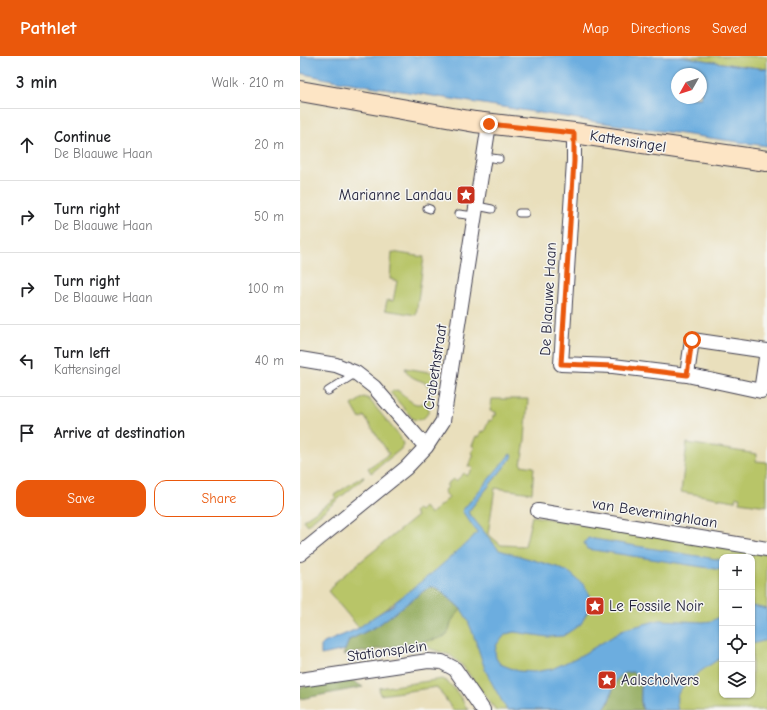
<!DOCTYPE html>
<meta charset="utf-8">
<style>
:root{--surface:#fff;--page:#f2f2f2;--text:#202124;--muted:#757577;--line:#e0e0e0;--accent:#ea580c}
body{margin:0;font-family:"Comic Neue",sans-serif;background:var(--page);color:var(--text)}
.controls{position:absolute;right:12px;bottom:12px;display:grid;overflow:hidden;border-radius:8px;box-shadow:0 1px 3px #0004}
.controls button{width:36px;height:36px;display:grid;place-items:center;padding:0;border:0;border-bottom:1px solid var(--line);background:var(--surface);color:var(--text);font:20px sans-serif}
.compass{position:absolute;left:371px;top:12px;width:36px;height:36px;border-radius:50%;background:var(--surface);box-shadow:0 1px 3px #0004;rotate:231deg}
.stop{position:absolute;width:12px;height:12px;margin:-9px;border:3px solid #ea580c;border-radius:50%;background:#fff}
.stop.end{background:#ea580c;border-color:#fff;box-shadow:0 1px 4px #0008}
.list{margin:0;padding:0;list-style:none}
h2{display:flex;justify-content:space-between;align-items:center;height:52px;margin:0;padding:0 16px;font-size:17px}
h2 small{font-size:13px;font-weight:400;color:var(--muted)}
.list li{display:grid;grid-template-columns:26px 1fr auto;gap:12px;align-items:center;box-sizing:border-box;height:72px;padding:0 16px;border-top:1px solid var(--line)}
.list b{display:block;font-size:15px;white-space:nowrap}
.list p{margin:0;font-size:13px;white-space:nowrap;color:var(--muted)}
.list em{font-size:13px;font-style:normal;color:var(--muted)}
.actions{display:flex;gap:8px;padding:12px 16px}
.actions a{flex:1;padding:9px 0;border:1px solid var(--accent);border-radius:12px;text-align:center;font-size:14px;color:var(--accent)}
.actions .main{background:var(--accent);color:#fff}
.icon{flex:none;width:22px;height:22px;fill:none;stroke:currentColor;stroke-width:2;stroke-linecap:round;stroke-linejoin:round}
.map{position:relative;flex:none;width:467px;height:654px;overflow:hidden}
header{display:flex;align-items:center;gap:24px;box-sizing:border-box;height:56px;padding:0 20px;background:var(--accent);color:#fff}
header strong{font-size:19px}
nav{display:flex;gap:22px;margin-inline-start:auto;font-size:14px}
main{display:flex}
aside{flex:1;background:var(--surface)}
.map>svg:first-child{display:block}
.green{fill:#b8c568;stroke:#6d7452;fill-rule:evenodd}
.forest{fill:#92aa5c;stroke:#5a664c}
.water{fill:#6caddf;stroke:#47688d;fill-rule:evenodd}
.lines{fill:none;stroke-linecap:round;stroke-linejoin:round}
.service-casing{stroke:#403e4e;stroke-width:9}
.minor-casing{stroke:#403e4e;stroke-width:16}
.secondary-casing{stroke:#403e4e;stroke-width:22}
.service{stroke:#fff;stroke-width:7}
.minor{stroke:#fff;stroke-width:14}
.secondary{stroke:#fde5c5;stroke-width:20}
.route{stroke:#ea580c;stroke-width:5}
.labels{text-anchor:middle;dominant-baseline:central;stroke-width:3;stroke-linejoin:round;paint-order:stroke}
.street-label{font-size:15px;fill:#22223b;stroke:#f6f6f2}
.poi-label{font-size:15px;fill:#22223b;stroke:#f6f6f2;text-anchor:start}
</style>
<header>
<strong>Pathlet</strong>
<nav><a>Map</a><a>Directions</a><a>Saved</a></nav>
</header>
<main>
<aside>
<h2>3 min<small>Walk · 210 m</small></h2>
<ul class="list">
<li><svg class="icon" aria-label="ahead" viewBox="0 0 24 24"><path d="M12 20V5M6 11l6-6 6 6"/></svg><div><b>Continue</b><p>De Blaauwe Haan</p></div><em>20 m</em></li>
<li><svg class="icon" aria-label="right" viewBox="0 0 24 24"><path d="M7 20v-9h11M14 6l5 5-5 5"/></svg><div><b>Turn right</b><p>De Blaauwe Haan</p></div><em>50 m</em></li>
<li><svg class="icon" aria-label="right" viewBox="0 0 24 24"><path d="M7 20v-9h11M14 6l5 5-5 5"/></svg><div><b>Turn right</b><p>De Blaauwe Haan</p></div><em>100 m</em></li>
<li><svg class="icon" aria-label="left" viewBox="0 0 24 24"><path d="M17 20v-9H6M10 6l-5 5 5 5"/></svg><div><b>Turn left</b><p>Kattensingel</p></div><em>40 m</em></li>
<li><svg class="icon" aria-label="arrive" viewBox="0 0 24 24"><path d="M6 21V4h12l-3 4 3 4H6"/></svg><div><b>Arrive at destination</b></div></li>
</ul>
<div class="actions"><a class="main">Save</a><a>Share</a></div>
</aside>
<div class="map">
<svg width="467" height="654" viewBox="0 0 467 654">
<rect width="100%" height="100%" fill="#f6f6f2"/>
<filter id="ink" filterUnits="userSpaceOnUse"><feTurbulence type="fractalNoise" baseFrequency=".025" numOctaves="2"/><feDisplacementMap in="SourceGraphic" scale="8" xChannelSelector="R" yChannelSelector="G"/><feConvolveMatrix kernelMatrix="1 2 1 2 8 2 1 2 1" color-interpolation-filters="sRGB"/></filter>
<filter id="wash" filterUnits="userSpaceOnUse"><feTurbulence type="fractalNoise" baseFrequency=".012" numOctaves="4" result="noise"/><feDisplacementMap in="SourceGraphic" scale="16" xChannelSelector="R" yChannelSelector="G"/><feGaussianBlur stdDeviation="0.9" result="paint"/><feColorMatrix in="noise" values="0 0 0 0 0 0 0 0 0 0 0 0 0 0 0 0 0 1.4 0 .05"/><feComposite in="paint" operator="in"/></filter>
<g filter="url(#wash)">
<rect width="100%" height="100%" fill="#e9dfbc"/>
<path class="green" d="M380,0h87v13l-33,-4z
M92,196l32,5 -8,58 -31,-5 2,-10 6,1 4,-20 -7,-2z
M105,312l30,5 -7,40c-4,6 -7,8 -15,6l-23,-27 7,-2c11,7 18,22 31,9 8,-24 -17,-13 -23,-31z
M64,341l5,2 31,38 3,7 -2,5 -30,24 -3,-5 21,-14 -25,-38 -4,3 -8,-14z
M192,343h36l-3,41 -4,25 13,2 -2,26 -37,-5 -7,46 13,11 24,1 7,-30 235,38v156h-271l-34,-45 -12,-10 -19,-6 -9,-8 -27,-39 -36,26 -31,-37 7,-6 -1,-2 83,-67 -3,-4 4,-3 2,2 4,-4 6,7 19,-16 -5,-7 4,-4 -2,-2 7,-6 3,2 8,-8 3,3 6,-8 -5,-2 6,-11 -3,-2 4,-6 -3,-1 4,-10 3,1 2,-6 3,1 5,-12 3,1 1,-6 3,1v-4l-6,-1zM213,400l-45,56 12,16 -18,-17zM422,501h30v138h-30z
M387,387l70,11 -1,7 11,1v44l-28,-4 1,-5h-4l-1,4 -54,-9z
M63,420l1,2 -57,47 -4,-5 33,-22 -2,-3z
M142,623c12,5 19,20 26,31h-15l-16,-23 -57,8 -1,-7z"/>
<path class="forest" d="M133,530l5,2 23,21c-2,4 -6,7 -8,10 -7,15 -1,17 -21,21l-89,15 6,-15 28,-14 52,-39z
M325,616h8c14,13 4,24 10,38h-41l6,-6 9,-27z
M50,623l13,8 -63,12v-12z"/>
<path class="water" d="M0,0h380l54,9 33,4v77l-170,-24 -265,-42 -32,-7zM377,18h24v24h-24z
M210,398l3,2 -45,56 31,38 58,17 13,6 14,12 6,10 1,10 -10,19 -18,12 -15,1 -34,-5 -8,2 -9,10 -2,7 1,7 4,6 18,7 16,1 18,-3 28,-13 45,-27 35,-9 43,2 9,-1 10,-6v42c-12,8 -42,26 -45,40 -1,4 0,9 1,13h-35c-6,-14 4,-25 -10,-38 -25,0 -16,25 -31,38h-95c-7,-13 -16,-27 -22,-41 -6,-16 -14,-47 -24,-60 -5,-5 -11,-10 -16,-15 -5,-4 -9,-8 -16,-7l-52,39 -28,14 -4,10 -24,5v-9l3,-3 33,-14 18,-13 20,-12v-2l41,-32 36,-32 5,-6 -15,-21z
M288,482l134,22v10l-135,-21 -3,-6z
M452,550l15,3v31l-15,4z"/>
</g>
<g filter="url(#ink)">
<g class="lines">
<g class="service-casing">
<path id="service" d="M185,101l14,2
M177,150l15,3
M127,152l3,1
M219,157h6
M159,158l16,2
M28,335l28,-18"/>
</g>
<g class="minor-casing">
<path id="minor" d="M274,77v28l-13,203 52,2 74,9 74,16 6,-40 -75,-11 -5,35
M0,303l36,6 20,8 18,14 52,60
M238,455l229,38
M0,498l106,-86 20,-21 17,-26 46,-297
M0,624l128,-19 14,1 13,7 28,41"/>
</g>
<g class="secondary-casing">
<path id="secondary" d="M0,35l175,31 99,11 193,28"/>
</g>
<use href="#service" class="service"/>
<use href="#minor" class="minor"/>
<use href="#secondary" class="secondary"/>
</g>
</g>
<g class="lines" filter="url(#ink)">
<path class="route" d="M189,68l85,9v28l-13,203 52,2 74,9 5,-35"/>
</g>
<defs>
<g id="sight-square" transform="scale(1)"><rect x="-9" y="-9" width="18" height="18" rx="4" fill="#c8321e" stroke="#f6f6f2"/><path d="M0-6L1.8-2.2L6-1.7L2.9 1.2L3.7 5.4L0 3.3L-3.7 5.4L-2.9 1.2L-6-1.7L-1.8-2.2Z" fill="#fff"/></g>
</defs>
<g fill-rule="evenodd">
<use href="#sight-square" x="166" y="139"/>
<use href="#sight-square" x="295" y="550"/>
<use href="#sight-square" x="307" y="624"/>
</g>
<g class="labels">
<g class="street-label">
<text transform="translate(328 85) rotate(9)">Kattensingel</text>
<text transform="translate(248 243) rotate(-87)">De Blaauwe Haan</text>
<text transform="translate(135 311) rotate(-81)">Crabethstraat</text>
<text transform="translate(355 457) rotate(9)">van Beverninghlaan</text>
<text transform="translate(87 595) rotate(-8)">Stationsplein</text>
</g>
<g class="poi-label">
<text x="152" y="139" text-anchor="end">Marianne Landau</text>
<text x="309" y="550">Le Fossile Noir</text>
<text x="321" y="624">Aalscholvers</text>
</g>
</g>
</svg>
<div class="controls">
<button>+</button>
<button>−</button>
<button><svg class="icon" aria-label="locate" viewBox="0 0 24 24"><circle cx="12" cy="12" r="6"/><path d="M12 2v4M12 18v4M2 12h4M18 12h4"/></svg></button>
<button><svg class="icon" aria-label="layers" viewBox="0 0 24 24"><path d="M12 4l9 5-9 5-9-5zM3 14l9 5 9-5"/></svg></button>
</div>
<svg class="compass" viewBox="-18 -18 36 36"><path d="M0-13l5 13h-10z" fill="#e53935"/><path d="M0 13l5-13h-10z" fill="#757577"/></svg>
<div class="stop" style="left:392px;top:284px"></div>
<div class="stop end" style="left:189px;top:68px"></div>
</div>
</main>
